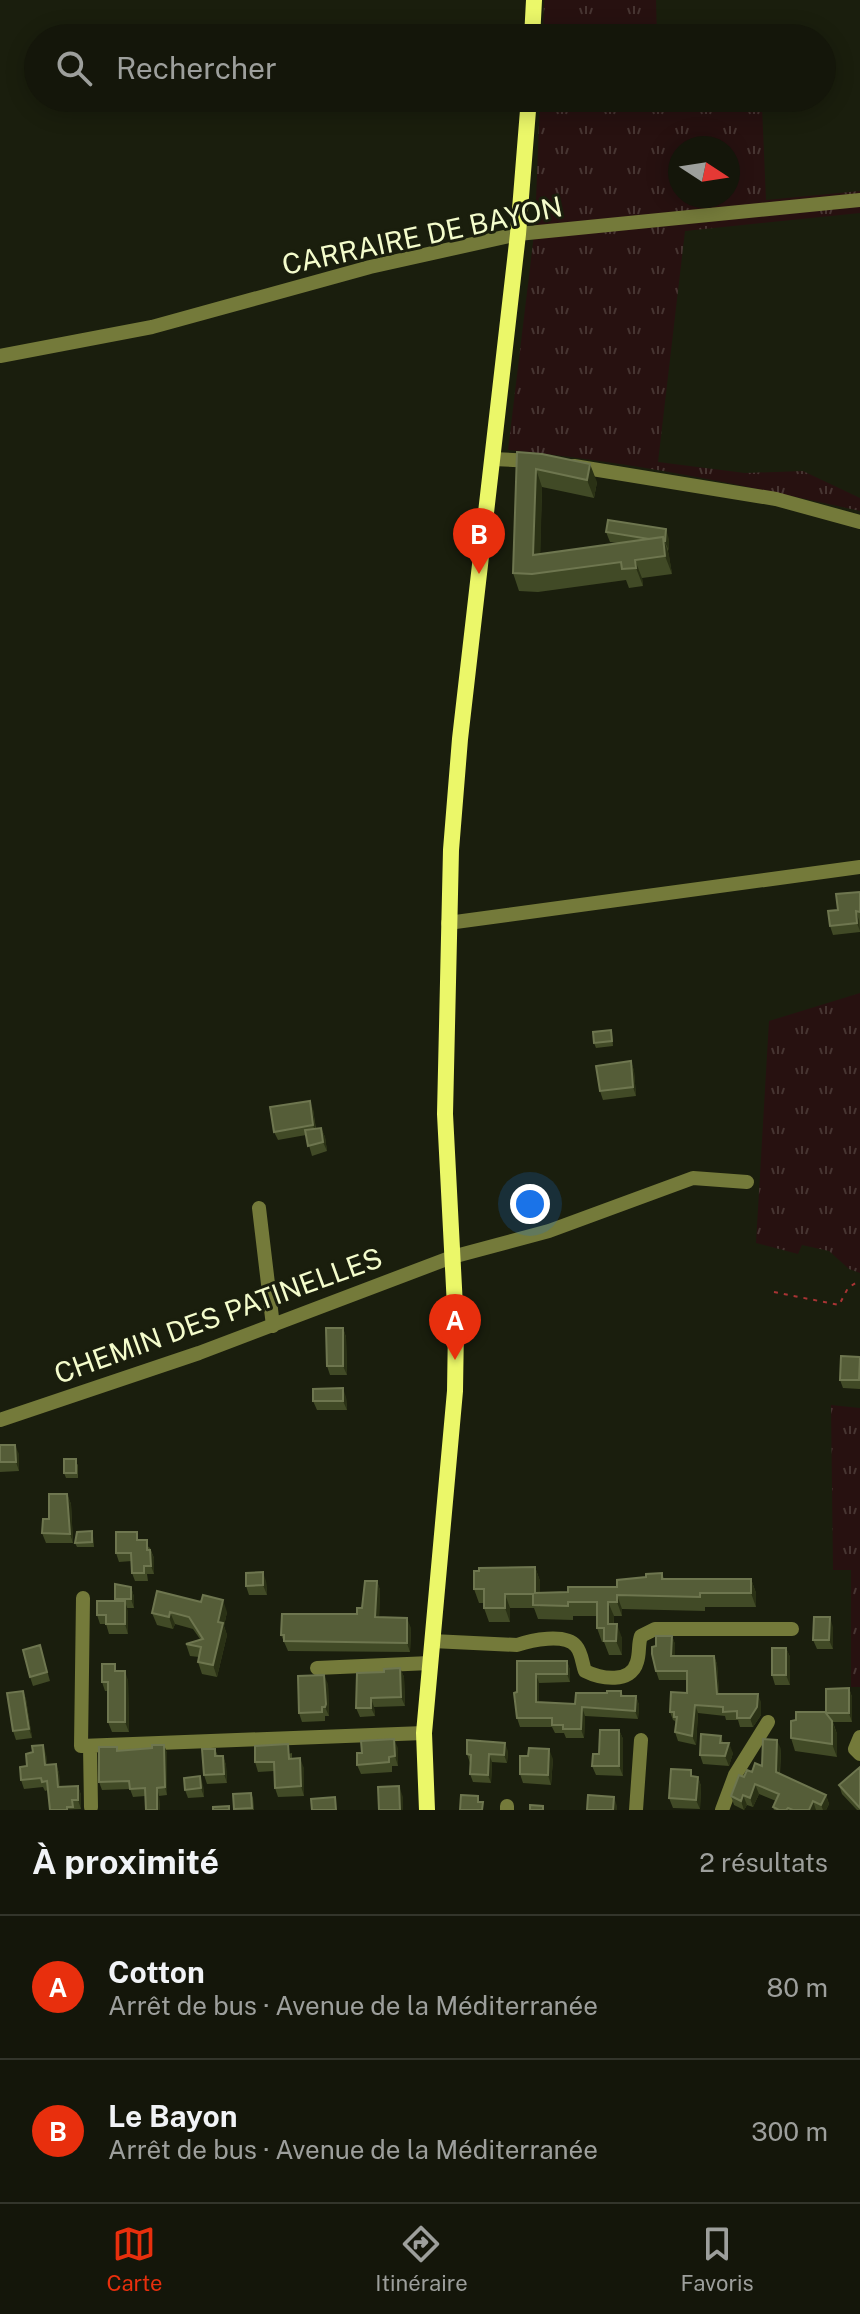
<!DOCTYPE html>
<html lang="fr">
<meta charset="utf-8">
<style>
:root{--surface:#14160a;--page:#1d1f13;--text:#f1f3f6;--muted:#9d9f9c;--line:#33352b;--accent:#e82f0d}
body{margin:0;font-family:"Public Sans",sans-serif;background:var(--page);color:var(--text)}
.compass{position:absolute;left:668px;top:136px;width:72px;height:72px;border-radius:50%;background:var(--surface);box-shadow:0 4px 20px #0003;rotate:102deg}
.you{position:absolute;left:530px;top:1204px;width:28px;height:28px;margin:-20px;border:6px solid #fff;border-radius:50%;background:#1a73e8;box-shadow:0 0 0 12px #1a73e833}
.badge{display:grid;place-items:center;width:52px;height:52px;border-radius:50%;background:var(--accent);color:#fff;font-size:26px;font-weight:700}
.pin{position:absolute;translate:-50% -66px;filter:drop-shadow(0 2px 4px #0008)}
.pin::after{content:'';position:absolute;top:42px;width:28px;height:24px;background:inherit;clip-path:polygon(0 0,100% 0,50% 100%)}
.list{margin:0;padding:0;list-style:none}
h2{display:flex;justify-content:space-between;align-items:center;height:104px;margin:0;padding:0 32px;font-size:34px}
h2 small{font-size:26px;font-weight:400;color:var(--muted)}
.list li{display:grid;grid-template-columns:52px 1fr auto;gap:24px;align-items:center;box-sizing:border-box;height:144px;padding:0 32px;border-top:2px solid var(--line)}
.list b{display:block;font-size:30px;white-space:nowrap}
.list p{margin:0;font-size:26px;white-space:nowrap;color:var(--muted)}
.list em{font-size:26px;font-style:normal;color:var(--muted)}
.icon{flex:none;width:44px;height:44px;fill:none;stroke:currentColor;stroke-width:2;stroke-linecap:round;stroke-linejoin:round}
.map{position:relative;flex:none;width:860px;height:1810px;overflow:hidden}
.search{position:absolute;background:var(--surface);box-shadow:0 4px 20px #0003;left:24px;right:24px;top:24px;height:88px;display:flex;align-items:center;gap:20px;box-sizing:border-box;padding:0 28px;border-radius:44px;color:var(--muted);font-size:30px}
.sheet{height:392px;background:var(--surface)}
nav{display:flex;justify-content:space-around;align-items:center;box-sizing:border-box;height:112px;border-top:2px solid var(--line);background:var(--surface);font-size:22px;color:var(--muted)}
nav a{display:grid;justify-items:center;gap:4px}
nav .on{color:var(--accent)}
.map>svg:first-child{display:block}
.grass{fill:url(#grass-tufts);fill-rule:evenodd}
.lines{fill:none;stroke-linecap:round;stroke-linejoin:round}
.path{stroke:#a93434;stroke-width:2;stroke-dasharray:4 6;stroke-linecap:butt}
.street{stroke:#747a3a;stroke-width:14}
.secondary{stroke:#ebf769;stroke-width:16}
.wall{fill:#414a26}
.shaded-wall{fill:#2a3115}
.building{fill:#555d38;stroke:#6e764f;stroke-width:2}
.labels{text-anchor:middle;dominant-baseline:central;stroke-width:6;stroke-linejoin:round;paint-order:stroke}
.street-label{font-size:28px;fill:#f4fccc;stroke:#1a1e0d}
</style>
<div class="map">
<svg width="860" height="1810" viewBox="0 0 860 1810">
<defs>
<pattern id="grass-tufts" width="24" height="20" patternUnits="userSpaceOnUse" patternTransform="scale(2)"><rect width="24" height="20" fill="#271110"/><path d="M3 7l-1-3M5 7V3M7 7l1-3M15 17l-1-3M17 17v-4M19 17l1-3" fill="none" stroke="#473532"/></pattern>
</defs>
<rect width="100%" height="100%" fill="#1a1e0d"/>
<path class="grass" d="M544,0h112l1,38h-114z
M540,98h118l1,13 103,-4 4,93 94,-9v22l-175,18 -27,231 87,11 58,-2 57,27v13c-116,-26 -233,-50 -352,-61l27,-224zM680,148h48v48h-48z
M860,993v280l-11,-4 -20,-18 -27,-6 -4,9 -42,-11 13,-222z
M831,1405l29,3v279h-9v-117h-18z"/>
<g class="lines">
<path class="path" d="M774,1292l65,13 9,-17 12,-8"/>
<path class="street" d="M0,356l152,-29 218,-60 148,-33 342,-34
M493,459l41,2
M574,466l202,33 84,23
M448,923l412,-56
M259,1208l14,118
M0,1420l199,-67 253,-96 97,-26 144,-53 54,4
M83,1598l-2,148 343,-13
M432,1641l85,4c14,-5 48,-12 59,1 6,7 6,17 9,25 16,8 46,13 52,-9 3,-9 1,-18 4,-26l14,-7h137
M317,1668l113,-5
M860,1737l-5,12 5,5
M90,1746l1,61
M507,1810v-4
M636,1810l5,-70
M722,1810l13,-35 33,-53"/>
<path class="secondary" d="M532,38l2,-38
M427,1810l-3,-77 31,-342 1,-65 -11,-212 6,-264 9,-111 58,-505 11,-136"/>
</g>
<path class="wall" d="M517,452l80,30 -3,16 -52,-11 -2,67 79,-11 -9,-1 -4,-10 63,7 -1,12 4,23 -30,4 1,8 -14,2 -3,-8 -88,12 -19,-1 -6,-18z
M860,892v40l-27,3 -3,-9 8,-16z
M612,1034l1,12 -17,2 -2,-5z
M631,1061l3,10 2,25 -33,4 -3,-9z
M313,1109l3,20 5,-1 4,9 2,14 -15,5 -6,-21 -28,5 -4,-8z
M343,1328l3,9 1,38h-17l-3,-9z
M860,1357v32l-17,-1 -3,-8z
M346,1397l1,13h-30l-4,-9z
M0,1445l19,9v17l-19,1z
M78,1464v14h-12l-2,-5z
M67,1494l4,10 2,39h-27l-4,-10 7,-14z
M93,1536l1,11h-17l-2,-4z
M140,1540l10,8 4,10v16h-7l1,7h-13l-3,-8v-12l-13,1 -3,-9z
M535,1567l5,14v12l28,-1 49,-5 45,-14 2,6h87l5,14v14h-51v4l-83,-2v7h-8v8l8,14v17h-13l-5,-13h-2l-5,-14v-12h-24v4l-35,-1 -4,-11h-24v14h-21l-5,-14v-5h-5l-5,-14z
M266,1581l1,14h-18l-3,-9z
M377,1581l3,9 -1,27 32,11 -1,24 -122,-1 -7,-16 76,-21 5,-6z
M131,1587l3,10v11h-7l1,26h-19l-3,-10h-6l-3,-9 19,-14 -1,-2z
M227,1612l-3,14 3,9 -10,42 -15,-3 -4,-12 1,-5 -9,-1 -4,-12 14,-5 -7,-10 -18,-5 -2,5 -16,-4 -5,-12z
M833,1627v22h-16l-4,-9z
M672,1636l3,8v12h39l3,8 2,30 42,8v13l-8,12h-13l-2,-7h-12l-1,-4 -27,-3 -2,32 -18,-4 -3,-9 1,-9 -1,-2 -2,-1 -3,-8 17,-19v-13h-28l-3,-9v-25z
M40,1645l10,36 -17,5 -3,-9z
M786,1648l4,9v28h-15l-3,-10z
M517,1661h50l3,9v12l-31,1v19l36,2 32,-11 14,-2 2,5h13l3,9 -1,14 -53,-3 -1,22h-18l-2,-5h-9l-3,-6h-32l-3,-9z
M400,1668l4,9 1,29 -31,1 1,9 -15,1 -4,-9 28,-36z
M117,1671l11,9 1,52h-17l-4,-10v-31h-3l-3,-9z
M328,1684l1,29v3h-4v5l-23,1 -3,-9z
M849,1688l3,9v25h-19l4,12v23l-42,-6 -4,-13 5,-18 31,-5 -1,-2z
M23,1691l3,8 6,39 -16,2 -3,-9z
M619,1730l4,9v37l-27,-1 -4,-9 7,-12z
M721,1736l2,7 10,10 -4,13 -26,-2 -3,-9z
M164,1745l3,8v42l-8,1 1,14h-14l-1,-14 -12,1 -3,-8 -28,1 -3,-8 19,-31 34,-3z
M398,1748v18h-6v6l-31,2 -4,-9z
M215,1749l3,7h5l3,9 1,18 -20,1 -3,-9z
M781,1749l-1,25 46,21 3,9 -3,6h-52l-1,-3 3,-6 -17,-7 -6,13 -6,-2 -3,5 -10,-5 -3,-9 13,-19 18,-11z
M508,1751l-1,12 -15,-1 -1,21 -18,-1 -3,-8v-11l-3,-9z
M292,1753v6l12,9v28l-26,1 -3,-9 -1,-17 -16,1 -3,-10z
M46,1754l1,11 9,-1 3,9 1,14 18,-1 3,9v14l-31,1 -2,-20 -3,1 -2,-4 -19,2 -3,-9 6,-14z
M553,1759l-2,26 -28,-2 -3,-9z
M860,1767v43h-3l-15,-16 -3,-9z
M693,1777h5l3,9 -1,23 -27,-1 -4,-10z
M203,1785l1,12 -16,1 -3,-8z
M251,1793l2,5 1,12h-20l-1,-16z"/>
<path class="shaded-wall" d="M590,464l7,18 -3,16 -7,-18z
M536,469l6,18 -2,86 -7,-18z
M666,529l3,10v12l-4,-9z
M663,537l6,18 3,19 -7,-18z
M635,560l7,18 1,8 -7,-18z
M856,911l3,9 1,11 -3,-8z
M631,1061l3,10 2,25 -3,-9z
M310,1101l3,8 3,25 -3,-9z
M321,1128l4,9 2,14 -4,-9z
M343,1328l3,9 1,38 -4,-9z
M343,1388l3,9 1,13 -4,-9z
M15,1445l4,9v17l-3,-9z
M67,1494l4,10 2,39 -3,-9z
M150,1550l4,8v16l-3,-8z
M535,1567l5,14v26l-5,-14z
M263,1572l3,9 1,14 -4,-10z
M751,1579l5,14v14l-5,-14z
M377,1581l3,9 -1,36 -4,-9z
M131,1587l3,10v11l-3,-9z
M505,1594l5,14v14l-5,-14z
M617,1595l5,14v7l-5,-14z
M223,1600l4,12 -3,14 3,9 -10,42 -4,-12 5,-43z
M125,1601l3,10v23l-3,-10z
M608,1602l6,14 -1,22 -5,-14z
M170,1612l5,12 -2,5 -4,-12z
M830,1617l3,10v22l-4,-9z
M407,1618l4,10 -1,24 -3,-9z
M617,1624l5,14v17l-6,-14z
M672,1636l3,8v20l-4,-8z
M786,1648l4,9v28l-4,-10z
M714,1656l3,8 3,39 -3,-9z
M567,1661l3,9v12l-3,-8z
M400,1668l4,9 1,29 -4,-9z
M125,1671l3,9 1,52 -4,-10z
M536,1674l3,9v27l-3,-8z
M324,1675l4,9 1,32 -4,-9z
M849,1688l3,9v25l-3,-9z
M23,1691l3,8 6,39 -3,-9z
M758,1694l3,8v13l-8,12 -3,-9z
M636,1696l3,9 -1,14 -3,-8z
M371,1698l3,9 1,9 -4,-8z
M695,1705l3,8 -2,32 -4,-9z
M582,1707l3,9 -1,22 -3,-9z
M832,1721l5,13v23l-5,-13z
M619,1730l4,9v37l-4,-10z
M394,1739l4,9v18l-3,-10z
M777,1740l4,9 -2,32 -3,-9z
M505,1743l3,8 -1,12 -3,-8z
M729,1743l4,10 -4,13 -4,-10z
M43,1745l3,9 2,20 -3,-9z
M164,1745l3,8v42l-2,-8z
M549,1749l4,10 -2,26 -3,-10z
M489,1754l3,8 -1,21 -3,-8z
M223,1756l3,9 1,18 -3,-9z
M300,1758l4,10v28l-3,-10z
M56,1764l3,9 2,23 -3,-9z
M200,1776l3,9 1,12 -3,-9z
M698,1777l3,9 -1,23 -4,-9z
M755,1784l4,10 -6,13 -3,-9z
M78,1786l3,9v14l-3,-9z
M399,1786l4,11v13h-3z
M157,1788l2,8 1,14h-3z
M743,1795l4,10 -3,5 -3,-9z
M826,1795l3,9 -3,6h-3l-2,-5z
M614,1797l3,9v4h-4z
M813,1801l3,9h-7z"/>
<path class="building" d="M517,452l25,2 48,10 -3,16 -51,-11 -3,86 130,-18 2,19 -30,4 1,8 -14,1 -1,-7 -89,12 -19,-1z
M608,520l58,9 -1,13 -2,-5 -14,2 -43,-7z
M860,892v20l-4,-1 1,12 -27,3 -2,-15 10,-1 -2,-16z
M611,1030l1,11 -18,2 -1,-11z
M631,1061l2,26 -33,4 -4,-25z
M310,1101l3,24 -39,7 -4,-25z
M321,1128l2,14 -15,4 -3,-16z
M326,1328h17v38h-16z
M841,1356l19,1 -1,23h-19z
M343,1388v13h-30v-12z
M0,1445h15l1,17h-16z
M64,1459h12v14h-12z
M49,1494h18l3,40 -28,-1 1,-14h6z
M92,1531v11l-17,1 2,-11z
M116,1532h21v8h10v10h3l1,16h-7v7h-12l-1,-20h-15z
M535,1567v26l33,-1v-5h49v-7l29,-3v-3l16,-1v6h89v14h-51v4l-83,-2v7h-9v22h9l-1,17h-12v-13h-7v-26h-29v4l-35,-1v-11h-28v14h-21v-19h-10v-18h5v-3z
M263,1572v13l-17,1v-13z
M365,1581h12l-2,36 32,1v25l-123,-2v-6h-3l1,-21h75v-6h5z
M115,1584l16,3v12h-16z
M157,1591l44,11 2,-7 20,5 -5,22 5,1 -10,42 -15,-3 3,-15 -15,-3 17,-5 -14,-22 -19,-5 -1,5 -17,-4z
M97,1601h28v23h-19v-9h-9z
M814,1617h16l-1,23h-16z
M656,1636h16l-1,20h43l3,38h41l-1,13 -7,11h-13v-7l-14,1v-5l-28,-2 -3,31 -17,-4 2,-15h-3v-5h-4l1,-20 16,1v-22h-31l-4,-17v-7l4,-1z
M40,1645l7,27 -17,5 -7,-27z
M772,1648h14v27h-14z
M517,1661h50v13h-31v28l39,2 1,-11h31v-2h14v5h15l-1,15 -53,-4 -1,22h-18v-4h-11v-7h-35l-3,-25 3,-1z
M102,1664h13v7h10v51h-17v-40h-6z
M400,1668l1,29 -30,1v10h-15l1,-35 27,-1v-3z
M324,1675l2,29 -1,3h-3v5l-23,1 -1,-37z
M849,1688v25h-23v-24z
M23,1691l6,38 -16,2 -6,-38z
M796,1712h29l7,9v23l-41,-6v-17l5,-1z
M600,1730h19v36h-27l1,-12h6z
M701,1734l20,2 -1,7h9l-4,13 -25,-1z
M394,1739l1,17 -6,1v5l-32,3v-12h5l-1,-12z
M763,1739l14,1 -1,32 50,23 -5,10 -8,-4 -4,9h-16l-5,-2 -2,2h-7l-6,-3 6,-13 -24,-10 -5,14 -7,-3 -2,6 -10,-5 8,-21 5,2 3,-7 5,2 3,-9 7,3z
M467,1740l38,3 -1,12 -15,-1 -1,21 -18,-1 1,-19 -4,-1z
M288,1744l1,15 11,-1 1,28 -26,2 -1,-26h-19v-16z
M43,1745l2,20 11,-1 2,23 20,-1v14h-6l1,7h-6v3h-17l-3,-29 -5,1 -1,-4 -20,2 -1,-13 7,-1 -1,-12 7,-2 -1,-6z
M152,1745h12l1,42 -8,1v22h-11l-1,-22 -15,1 -1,-8 -30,1v-35h18v4l35,-3z
M529,1748l20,1 -1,26 -28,-1v-18h8z
M202,1749h13v7h8l1,18 -20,1z
M860,1767v41l-21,-23z
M671,1769l20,1v6l7,1 -2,23 -27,-2z
M200,1776l1,12 -16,2 -1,-12z
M399,1786l1,24h-21l-1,-23z
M251,1793l1,15 -18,1 -1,-15z
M461,1795l17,1v6h5l-1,8h-22z
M588,1795l26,2 -1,13h-26z
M335,1797l1,13h-24l-1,-11z
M530,1805l13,1v4h-13z
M229,1806v4h-16v-3z"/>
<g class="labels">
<g class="street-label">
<text transform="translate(422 235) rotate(-12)">CARRAIRE DE BAYON</text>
<text transform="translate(218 1315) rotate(-20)">CHEMIN DES PATINELLES</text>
</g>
</g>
</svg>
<svg class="compass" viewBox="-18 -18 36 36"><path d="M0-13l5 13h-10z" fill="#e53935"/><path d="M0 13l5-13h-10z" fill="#9d9f9c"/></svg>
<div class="you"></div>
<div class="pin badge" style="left:455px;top:1360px">A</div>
<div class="pin badge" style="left:479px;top:574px">B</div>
<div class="search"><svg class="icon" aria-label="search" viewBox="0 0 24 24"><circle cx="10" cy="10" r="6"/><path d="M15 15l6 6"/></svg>Rechercher</div>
</div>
<section class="sheet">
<h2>À proximité<small>2 résultats</small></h2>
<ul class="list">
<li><span class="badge">A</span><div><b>Cotton</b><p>Arrêt de bus · Avenue de la Méditerranée</p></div><em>80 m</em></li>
<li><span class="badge">B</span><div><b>Le Bayon</b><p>Arrêt de bus · Avenue de la Méditerranée</p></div><em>300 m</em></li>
</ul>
</section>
<nav>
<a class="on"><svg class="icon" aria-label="map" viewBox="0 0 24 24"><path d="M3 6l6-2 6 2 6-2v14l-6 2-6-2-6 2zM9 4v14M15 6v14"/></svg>Carte</a>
<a><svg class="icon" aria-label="directions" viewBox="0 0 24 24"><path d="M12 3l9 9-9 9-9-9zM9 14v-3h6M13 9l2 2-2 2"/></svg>Itinéraire</a>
<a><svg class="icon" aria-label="saved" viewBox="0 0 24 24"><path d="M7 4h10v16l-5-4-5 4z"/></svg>Favoris</a>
</nav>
